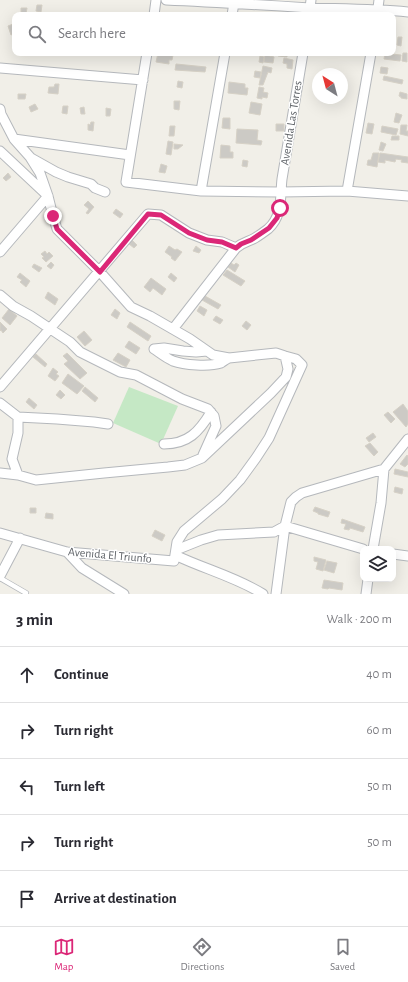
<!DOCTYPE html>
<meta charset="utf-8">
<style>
:root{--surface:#fff;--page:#f7f7f7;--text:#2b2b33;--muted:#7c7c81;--line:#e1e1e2;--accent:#db2777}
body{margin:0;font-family:"Alegreya Sans",sans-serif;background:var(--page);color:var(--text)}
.controls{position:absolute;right:12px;bottom:12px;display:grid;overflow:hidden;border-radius:8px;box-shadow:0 4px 16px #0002}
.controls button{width:36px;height:36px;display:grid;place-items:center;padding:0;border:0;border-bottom:1px solid var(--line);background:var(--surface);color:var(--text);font:20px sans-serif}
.compass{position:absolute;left:312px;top:68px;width:36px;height:36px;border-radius:50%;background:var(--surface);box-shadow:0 4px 16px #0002;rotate:324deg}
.stop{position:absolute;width:12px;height:12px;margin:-9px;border:3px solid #db2777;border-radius:50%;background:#fff}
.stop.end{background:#db2777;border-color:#fff;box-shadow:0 1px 4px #0008}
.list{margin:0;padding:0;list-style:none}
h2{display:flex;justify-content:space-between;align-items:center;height:52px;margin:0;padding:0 16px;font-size:17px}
h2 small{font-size:13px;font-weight:400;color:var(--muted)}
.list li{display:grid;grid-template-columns:26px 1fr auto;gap:12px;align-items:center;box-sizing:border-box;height:56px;padding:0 16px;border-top:1px solid var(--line)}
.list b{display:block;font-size:15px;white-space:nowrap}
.list em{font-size:13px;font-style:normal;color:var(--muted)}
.icon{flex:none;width:22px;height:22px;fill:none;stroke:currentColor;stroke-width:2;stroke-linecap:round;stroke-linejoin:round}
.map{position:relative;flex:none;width:408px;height:594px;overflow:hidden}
.search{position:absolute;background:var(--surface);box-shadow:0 4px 16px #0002;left:12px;right:12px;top:12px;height:44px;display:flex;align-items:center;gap:10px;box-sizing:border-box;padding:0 14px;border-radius:8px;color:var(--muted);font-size:15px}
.sheet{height:332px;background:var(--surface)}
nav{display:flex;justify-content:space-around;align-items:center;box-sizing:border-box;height:56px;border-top:1px solid var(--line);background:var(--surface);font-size:11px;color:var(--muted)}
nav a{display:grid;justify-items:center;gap:2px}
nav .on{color:var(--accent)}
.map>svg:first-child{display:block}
.garden{fill:#c5e8c5}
.building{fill:#cccac5;stroke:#d6d1c6}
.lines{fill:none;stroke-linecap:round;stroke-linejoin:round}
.service-casing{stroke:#b5b8bc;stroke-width:6}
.minor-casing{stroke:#b5b8bc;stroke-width:11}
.service{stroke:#fff;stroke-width:4.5}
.minor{stroke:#fff;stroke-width:9}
.route{stroke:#db2777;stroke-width:5}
.labels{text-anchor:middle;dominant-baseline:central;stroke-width:3;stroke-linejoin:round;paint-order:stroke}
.street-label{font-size:12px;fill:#5f6368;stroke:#fff}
</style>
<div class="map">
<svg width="408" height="594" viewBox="0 0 408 594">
<rect width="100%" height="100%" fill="#f1efe8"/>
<path class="garden" d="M129,387l49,19 -17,38 -48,-21z"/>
<path class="building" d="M37,5h5l-1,7 -5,-1z
M21,8h6l-1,6 -5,-1z
M13,24l2,9 -4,2 -3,-9z
M398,37h4l-1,9 -4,-1z
M158,53l15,2 -1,5h-3v4l-13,-2z
M279,53h8v4l-9,-1z
M385,53h7v1l9,1 -1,6 -16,-2z
M403,53h4v9l-5,-1z
M265,55l9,2 -1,6 -9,-1z
M260,56l4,1 -1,6 -4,-1z
M284,58l9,2 -1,9 -5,-1v-4l-4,-1z
M176,64l30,3 -1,5 -30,-2z
M263,66l9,2 -1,5 -3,-1 -5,13h-4z
M381,67l7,1 -1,6 -7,-1z
M255,71l6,1 -1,6 -6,-1z
M384,76l19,4 -1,4 -19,-4z
M178,81l5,1 -1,6 -5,-1z
M229,82l16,2v4h3l-1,7 -19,-2z
M55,84h4l-1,10 -10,-1 1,-6h5z
M259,87l5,1 -1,4 5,1 -1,5 -5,-1v2l-5,-1z
M400,92l7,2v5l-6,-1v-1l-2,-1z
M18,94h8l-1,5h-7z
M174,101h6l-1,9 -5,-1z
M251,102l11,2 -2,11 -11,-2z
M35,104l3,5 -7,3 -2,-5z
M63,106h5l-1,8 -5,-1z
M84,107l1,7h-4l-1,-6z
M106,108l5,1 -1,7h-4z
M396,113l6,2 -3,8 -5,-1z
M223,118h7v11l-8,-1z
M91,122h3l-1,9 -5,-1v-6l2,1z
M368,123l6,1 -2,10 -6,-1z
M276,124h8v7h-8z
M401,125h6l-1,6h2v5l-8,-2z
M170,126h5l-1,10h-5z
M382,126l16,3 -2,6 -15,-3z
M237,129l21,1 -1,10 5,1 -1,4 -25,-2z
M392,136h7v4h-8z
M168,141l5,1 -2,13 -5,-1z
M381,142l5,2 -3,7 -4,-1z
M174,144l9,1 -5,4h-4z
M221,145l9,1v6h3v6h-13z
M373,153h6l-2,14 -10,-2 1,-5h3z
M380,153l28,4v6l-7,-1 1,-2 -6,-1 -1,3 -10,-2v3l-7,-1z
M243,160l5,1 -1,6 -5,-1z
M161,164l6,2 -2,7 -6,-1z
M8,173l3,4 -5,4 -3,-3z
M88,201l6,6 -6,7 -2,-1 3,-4 -5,-4z
M116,209l7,5 -3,4 -7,-5z
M132,240l5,5 -3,3 -5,-4z
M169,246l6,4 2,-1 5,3 -7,9 -4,-3 1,-1 -7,-5z
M196,246l5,4 -2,3 -6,-2z
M45,251l2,3 2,-2 4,4 -7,6 -4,-4 2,-1 -3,-3z
M51,262l3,3 -3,4 -4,-3z
M231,263l3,2 2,-2 3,2 -4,7 -7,-5z
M34,264l8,4 -3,4 -7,-5z
M227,270l18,11 -4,5 -18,-11z
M20,273l10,8 -4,6 -6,-5 2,-2 -5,-3z
M171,273l6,5 -3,4 -6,-5z
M151,278l15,11 -4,6 -9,-7 -3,4 -6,-5z
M48,292l10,7 -3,6 -10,-7z
M205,296l16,9 -3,4 -16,-9z
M200,306l7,4 -3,6 -7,-5z
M9,309l8,7 -7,9 -8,-7z
M115,309l5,4 -3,6 -6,-4z
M216,316l7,4 -3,4 -7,-4z
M246,321l5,4 -4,5 -5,-4z
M0,322l7,7 -4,4 -2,-3 -1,1z
M130,322l21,14 -3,5 -21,-14z
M84,331l8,9 -7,6 -8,-9z
M129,341l11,7 -4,6 -11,-7z
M67,353l20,20 -7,6 -16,-15 4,-3 -5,-5z
M118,353l12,7 -4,7 -13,-7z
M36,354l11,10 -2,3 -12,-10z
M53,368l5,4 -2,2 3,2 -4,5 -7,-5z
M68,374l16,12 -7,8 -15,-11z
M85,387l13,11 -3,4 -13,-11z
M60,390l5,5 -4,4 -5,-4z
M29,398l8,7 -3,4 -8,-7z
M403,404l5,7v13l-2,3 -13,-15z
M388,412l7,7 -4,4 -7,-8z
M373,433l3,4 -7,5 -3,-4z
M370,443l8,9 -4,4 -9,-10z
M407,455l1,1v8l-3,3 -5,-3z
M395,469l13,3v5l-14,-3z
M395,487l8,2 -1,5 -8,-2z
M315,507l15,5 -2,5 -10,-3v-1l-5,-2z
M30,508h6v5h-6z
M46,513l7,1v5l-8,-1z
M342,519l23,8 -2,5 -13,-4 -1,2 -5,-1 2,-5 -5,-1z
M155,530l10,5 -3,6 -10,-5z
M314,557l12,3 -3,11 -7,-2 2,-7 -4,-1z
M327,561l10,2 -3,10 -10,-3z
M324,580l19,3 -1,7 -13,-2 -1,1 -6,-1z"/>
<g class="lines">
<g class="service-casing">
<path id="service" d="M0,578l26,15"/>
</g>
<g class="minor-casing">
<path id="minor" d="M166,0c48,2 96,5 144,8 33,1 65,1 98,4
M154,15l2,-15
M232,15l2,-12
M309,15l2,-15
M377,15l2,-15
M147,53l-21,129 75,9 79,1 67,-1 61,5
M0,68l143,12
M0,109l1,5 13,25 16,18 10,16 8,23 5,20 4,13 43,43 31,35 19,9 40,23 23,16 16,3 47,-5 9,3 11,3 6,6 -33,73 -13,20 -16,22 -18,19 -38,32 -7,11 -3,19 -107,-9 -67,-19
M14,139l116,16
M0,151l48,45 -48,56
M31,158l25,14 12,5 23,7 4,4 10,4
M201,191l24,-138
M347,191l24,-138
M0,295l13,11 18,10 39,26 10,10 40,20 16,3 46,24 26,10 6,7 2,10 -13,29
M173,329l63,-81c7,-6 12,-6 19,-10 5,-3 9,-6 13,-9 15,-13 12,-33 14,-50l21,-126
M154,349c6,4 12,9 19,12 11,4 36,6 48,2 3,-2 5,-4 8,-5
M154,349l10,-1 19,3 13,1 11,-1
M0,387l148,-173 13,1 28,18 18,7 15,2 14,6
M0,403l18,14 39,2 37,3 14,2
M18,417v16l-6,26 6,16 18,5 68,-7 64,-6 17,-2 17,-7 69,-65 15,-16 2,-8 -3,-13
M164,444c24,0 35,-12 47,-32
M0,473l18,2
M373,549l8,-46 3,-34
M176,550l25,-10 17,-5 56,-3 11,-6 78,23
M67,552l15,16 42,26
M393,554l15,2
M175,555c29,14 61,22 88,39
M0,576l20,-38
M276,594l9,-68 6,-24 5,-5 6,-4 82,-24 24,-30
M366,594l2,-15"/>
</g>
<use href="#service" class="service"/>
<use href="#minor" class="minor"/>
</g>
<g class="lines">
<path class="route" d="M53,216l4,13 43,43 48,-58 13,1 28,18 18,7 15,2 14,6 5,-4 10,-4 18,-12 8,-10 3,-10"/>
</g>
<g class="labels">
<g class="street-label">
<text transform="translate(291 123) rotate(-81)">Avenida Las Torres</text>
<text transform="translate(110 555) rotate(5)">Avenida El Triunfo</text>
</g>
</g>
</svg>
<div class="controls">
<button><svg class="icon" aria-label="layers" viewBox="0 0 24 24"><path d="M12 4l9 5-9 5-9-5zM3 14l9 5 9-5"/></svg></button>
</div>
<svg class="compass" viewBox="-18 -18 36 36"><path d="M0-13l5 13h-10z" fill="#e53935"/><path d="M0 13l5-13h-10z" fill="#7c7c81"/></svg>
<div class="stop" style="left:280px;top:208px"></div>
<div class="stop end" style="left:53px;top:216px"></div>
<div class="search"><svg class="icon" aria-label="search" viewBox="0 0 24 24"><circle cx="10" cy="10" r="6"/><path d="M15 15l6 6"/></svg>Search here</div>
</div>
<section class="sheet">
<h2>3 min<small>Walk · 200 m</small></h2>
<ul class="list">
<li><svg class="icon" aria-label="ahead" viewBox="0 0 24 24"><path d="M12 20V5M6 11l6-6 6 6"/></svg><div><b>Continue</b></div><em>40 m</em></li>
<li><svg class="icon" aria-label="right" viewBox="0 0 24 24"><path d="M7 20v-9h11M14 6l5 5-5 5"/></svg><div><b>Turn right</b></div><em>60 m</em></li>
<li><svg class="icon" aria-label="left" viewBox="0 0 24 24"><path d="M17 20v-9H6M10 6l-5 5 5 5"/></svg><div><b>Turn left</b></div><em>50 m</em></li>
<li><svg class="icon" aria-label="right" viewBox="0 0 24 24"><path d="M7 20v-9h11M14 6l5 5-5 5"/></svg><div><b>Turn right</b></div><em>50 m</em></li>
<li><svg class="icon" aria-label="arrive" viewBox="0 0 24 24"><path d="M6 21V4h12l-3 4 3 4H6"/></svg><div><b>Arrive at destination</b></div></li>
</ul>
</section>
<nav>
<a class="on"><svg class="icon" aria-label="map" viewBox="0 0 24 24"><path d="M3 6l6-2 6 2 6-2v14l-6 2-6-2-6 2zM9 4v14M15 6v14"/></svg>Map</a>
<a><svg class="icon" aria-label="directions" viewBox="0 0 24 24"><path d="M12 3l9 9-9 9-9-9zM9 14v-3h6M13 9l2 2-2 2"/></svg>Directions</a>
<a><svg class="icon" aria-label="saved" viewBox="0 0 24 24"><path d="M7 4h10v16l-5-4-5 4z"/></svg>Saved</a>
</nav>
